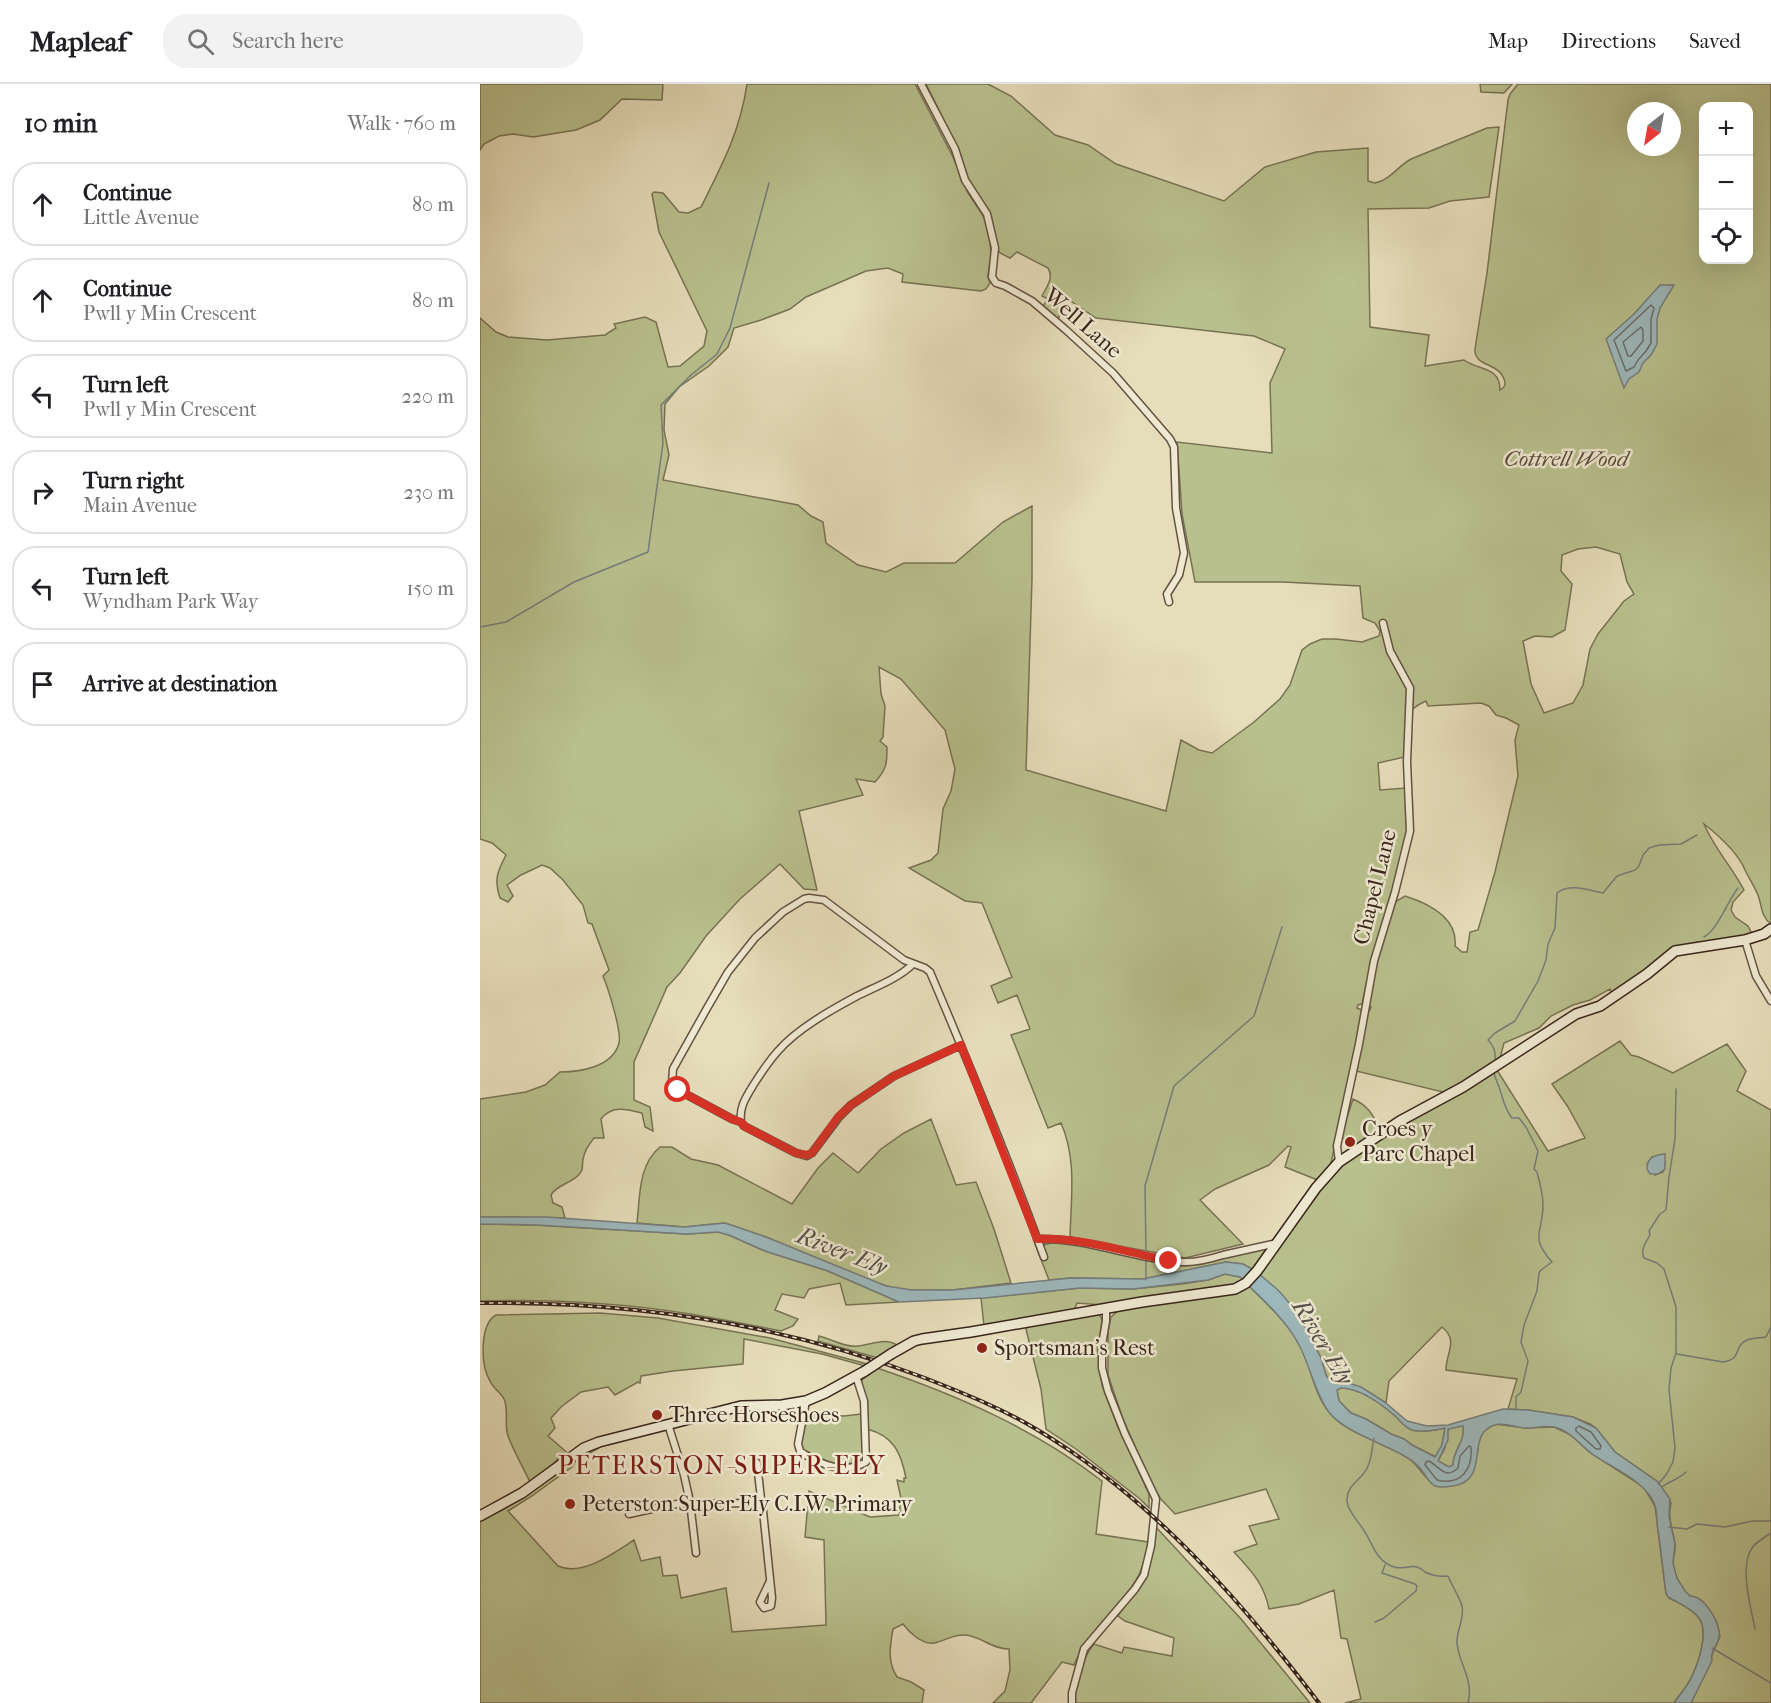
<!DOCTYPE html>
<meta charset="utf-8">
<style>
:root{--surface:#fff;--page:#f2f2f2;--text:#202124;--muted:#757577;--line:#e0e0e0}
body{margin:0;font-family:"IM FELL French Canon",serif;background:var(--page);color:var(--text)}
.controls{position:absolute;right:18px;top:18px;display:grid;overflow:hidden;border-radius:12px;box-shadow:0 6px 24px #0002}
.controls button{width:54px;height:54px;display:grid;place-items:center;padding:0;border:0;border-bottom:2px solid var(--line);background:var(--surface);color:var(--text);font:30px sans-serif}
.compass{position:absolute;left:1147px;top:18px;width:54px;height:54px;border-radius:50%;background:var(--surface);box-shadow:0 6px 24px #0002;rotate:211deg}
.stop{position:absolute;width:18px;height:18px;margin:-14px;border:4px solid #d93025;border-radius:50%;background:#fff}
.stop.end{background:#d93025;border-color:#fff;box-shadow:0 2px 6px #0008}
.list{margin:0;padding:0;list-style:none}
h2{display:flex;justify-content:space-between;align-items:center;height:78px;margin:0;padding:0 24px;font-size:26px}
h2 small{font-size:20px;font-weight:400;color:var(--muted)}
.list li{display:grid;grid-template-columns:39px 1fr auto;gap:18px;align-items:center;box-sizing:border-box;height:84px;margin:0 12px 12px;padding:0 12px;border:2px solid var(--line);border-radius:24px}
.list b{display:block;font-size:22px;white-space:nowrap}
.list p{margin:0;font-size:20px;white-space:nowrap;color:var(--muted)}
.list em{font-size:20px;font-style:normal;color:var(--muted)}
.icon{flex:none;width:33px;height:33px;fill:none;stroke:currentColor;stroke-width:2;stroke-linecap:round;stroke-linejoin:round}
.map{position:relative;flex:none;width:1291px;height:1619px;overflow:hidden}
header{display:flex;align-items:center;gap:36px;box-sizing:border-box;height:84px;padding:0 30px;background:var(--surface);border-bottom:2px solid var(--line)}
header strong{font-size:28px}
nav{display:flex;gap:33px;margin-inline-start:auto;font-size:21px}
.search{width:420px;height:54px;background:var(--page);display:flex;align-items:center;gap:15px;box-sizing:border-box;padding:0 21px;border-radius:24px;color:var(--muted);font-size:22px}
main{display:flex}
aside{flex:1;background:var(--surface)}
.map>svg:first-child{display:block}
.green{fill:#b8c08d;stroke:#787254;stroke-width:1.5;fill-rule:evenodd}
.water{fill:#9db8bc;stroke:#757d7c;stroke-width:1.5;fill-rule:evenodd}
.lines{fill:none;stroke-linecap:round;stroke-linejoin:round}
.shore{stroke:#6a6e6c;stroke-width:1.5}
.stream{stroke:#757d7c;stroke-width:1.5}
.street-casing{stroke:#645243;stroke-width:9}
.secondary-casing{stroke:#38241b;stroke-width:12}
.street{stroke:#efe9d2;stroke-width:6}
.secondary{stroke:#efe9d2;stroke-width:9}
.rail-casing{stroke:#38241b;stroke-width:4}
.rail{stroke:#efe9d2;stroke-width:1.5;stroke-dasharray:4.5;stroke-linecap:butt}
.secondary-bridge-casing{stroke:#38241b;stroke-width:12;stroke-linecap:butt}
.secondary-bridge{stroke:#efe9d2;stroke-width:9}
.route{stroke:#d93025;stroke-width:8}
.poi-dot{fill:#8f2418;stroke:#efe9d2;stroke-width:2}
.labels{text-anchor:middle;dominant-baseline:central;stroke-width:5;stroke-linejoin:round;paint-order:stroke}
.street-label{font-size:22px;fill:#38241b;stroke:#efe9d2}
.park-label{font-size:22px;font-style:italic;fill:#584b38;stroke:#efe9d2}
.poi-label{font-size:22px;fill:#38241b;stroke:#efe9d2;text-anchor:start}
.water-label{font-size:24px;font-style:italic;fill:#56504b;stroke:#efe9d2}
.quarter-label{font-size:26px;letter-spacing:1.5px;fill:#7a1f14;stroke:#efe9d2}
</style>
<header>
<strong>Mapleaf</strong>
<div class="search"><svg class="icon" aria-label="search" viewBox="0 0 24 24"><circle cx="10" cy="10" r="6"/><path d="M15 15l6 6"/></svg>Search here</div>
<nav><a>Map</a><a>Directions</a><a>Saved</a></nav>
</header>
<main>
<aside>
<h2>10 min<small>Walk · 760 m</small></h2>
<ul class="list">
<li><svg class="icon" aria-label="ahead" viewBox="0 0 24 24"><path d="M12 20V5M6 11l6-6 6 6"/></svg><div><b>Continue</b><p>Little Avenue</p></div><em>80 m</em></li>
<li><svg class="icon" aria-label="ahead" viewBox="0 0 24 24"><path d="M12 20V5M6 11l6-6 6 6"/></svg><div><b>Continue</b><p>Pwll y Min Crescent</p></div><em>80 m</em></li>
<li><svg class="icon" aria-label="left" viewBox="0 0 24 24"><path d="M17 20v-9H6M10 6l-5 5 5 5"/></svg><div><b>Turn left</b><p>Pwll y Min Crescent</p></div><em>220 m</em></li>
<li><svg class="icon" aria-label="right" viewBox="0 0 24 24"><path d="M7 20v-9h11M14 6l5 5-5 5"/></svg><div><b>Turn right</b><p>Main Avenue</p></div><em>230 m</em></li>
<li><svg class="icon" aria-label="left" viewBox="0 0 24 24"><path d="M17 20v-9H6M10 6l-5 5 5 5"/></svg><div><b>Turn left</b><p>Wyndham Park Way</p></div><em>150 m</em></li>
<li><svg class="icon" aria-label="arrive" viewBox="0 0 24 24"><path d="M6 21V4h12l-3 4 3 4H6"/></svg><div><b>Arrive at destination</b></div></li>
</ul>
</aside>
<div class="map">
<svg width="1291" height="1619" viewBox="0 0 1291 1619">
<rect width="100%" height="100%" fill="#e6ddba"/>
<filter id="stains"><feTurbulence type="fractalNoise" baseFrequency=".00333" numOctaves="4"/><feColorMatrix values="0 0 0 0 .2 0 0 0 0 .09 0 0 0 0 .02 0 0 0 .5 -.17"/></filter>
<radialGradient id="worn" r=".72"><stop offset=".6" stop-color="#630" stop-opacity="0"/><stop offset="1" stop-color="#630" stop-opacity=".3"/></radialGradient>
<path class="green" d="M0,0h183l-1,16 -40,-1 -22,21 -24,10 -43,7 -20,-3 -14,2 -15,8 -4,6z
M267,0h168l38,73 15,36 14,21 7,16 2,25 -3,21 2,7 -4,6 -5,2 -79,-9 1,-8 -15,-6 -22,3 -60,26 -16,12 -29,11 -27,8 -6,19 -19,19 -30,21 -14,17 -1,26 5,25 -6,25 135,25 13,11 12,6 3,21 32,22 28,7 18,-9h51l48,-41 29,-16v73l-6,191 140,41 15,-71 18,10 13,3 42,-31 26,-23 10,-14 12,-35 8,-6 12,-5h14l26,3 17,-6 1,-5 -5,-8 -12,-5 -3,-32 -77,-4h-88l-13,-68 -5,-72 95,11 -2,-70 15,-34 -31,-13 -158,-18 -33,-22 -5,26 -10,-8 -5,-8 5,-7 -6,-3c5,-10 12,-18 6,-28l-31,-16 -7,6 -10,-5 -4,-7 -4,-27 -26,-41 -8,-28 -32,-66h62l23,12 44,39 33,10 28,19 108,37 41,-34 51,-15 52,-4v33l7,2c15,-3 23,-17 36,-24l76,-31 12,-1 -10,70 -39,4 -21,7 -61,1 2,118 59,8 -4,31 39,-6c15,11 36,6 36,30 6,-4 6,-6 4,-11 -6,-17 -30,-12 -29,-30l12,-76 21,-173 2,-6 8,-10h253v840c-10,-7 -9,-18 -13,-29 -4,-9 -9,-17 -13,-25 -7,-17 -27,-35 -41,-46 10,24 28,43 40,66l-11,12 -2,8 4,7 13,9 4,8 -37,9 -18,-1 -31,12 -54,41 -2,-6 -20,11 -17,5 -22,11 -12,12 -35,15 -4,15 -53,35 -91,-22 11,-58 3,-3 1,-3 -2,-1 8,-48 18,-56 10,-6c22,7 53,21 50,50l7,6h5l3,-20 8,-2 17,-58 23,-96 -3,-36 4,-15 -13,-7 -10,-3 -7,-9 -8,-3 -53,3 -2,-5c-7,3 -16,9 -19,16 -3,6 -2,31 -2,40l-27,6 2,27 26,-2 2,44 -13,54 -24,77 -9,41 -4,1 -1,3 5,2 -6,37 -25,116 -11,18 -35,-14 6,-20 -3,-1 -19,19 -54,24 -15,11 43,44 -58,14 -115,-21c1,-39 7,-78 -9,-114l-13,5 -37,-93 19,-6 -13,-34 -19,8 -7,-17 21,-9 -30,-74 -17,-2 -56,-33 22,-8 7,-7 5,-44 8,-18 4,-22 -10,-39 -44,-51 -22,-12 2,27 4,12 -2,31 -3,4 7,6c0,16 0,22 -12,35l-19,-3 7,16 -64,16 18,79 -13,-1 -24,-25 -40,35 -34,37 -26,37 -13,14 -33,75v38l16,7 3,24 -8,-4 -3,-14c-16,-4 -30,-8 -41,6l3,19h-10c-5,7 -10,13 -11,22 -1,3 0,7 -1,10 -6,13 -24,13 -31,25l2,8 9,4 3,11 -85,-1v-118l46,-7 19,-7 15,-13c20,0 53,-5 59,-29 3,-11 -11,-55 -16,-67l6,-6 -17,-46 -4,-1 -5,-18 -20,-25 -13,-12 -8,-3 -21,10 -14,10 6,11 -5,6 -8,-4c-6,-18 -3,-26 6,-43l-14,-12 -12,-4v-521l16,14 12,5 39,3 58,-5 11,-7 -2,-4 31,-7 11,5 12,45 12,-1 24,-20 3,-15 -48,-99 -7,-38 2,-2 9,1 16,19 9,1 13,-6c21,-42 39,-75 46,-123zM1224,22h44v154h-44zM1156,27h36v36h-36zM1116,463l24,7 7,28 7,12 -10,7 -26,33 -8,15 -7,36 -10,18 -29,10 -13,-29 -8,-43 12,-5 17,1 13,-7 7,-46 -11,-13 1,-16 16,-6z
M1000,0h32l-8,9 -23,-1z
M1140,957l11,14 8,2 34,16 54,-29 19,27 -9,20 34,19v593h-80l29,-67 -4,-15 -14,-20c-4,-3 -8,-3 -12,-5 -9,-5 -17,-24 -17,-33 0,-6 3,-12 2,-19 -2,-15 -8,-25 -4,-41l-13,-21 -43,-30 -19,-24 -6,-4 -17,-7 -45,-7 -20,-1 9,-30 -71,-9c0,-18 13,-29 -4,-43l-53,54 -3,22c-8,-5 -18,-13 -28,-16 -8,-3 -21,-1 -27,-5 -7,-5 -7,-18 -11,-26 -14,-32 -35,-59 -61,-82l51,-72 36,-43 151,-89 51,81 37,-13 -17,-31 -16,-23zM1179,1072l5,3 1,5 -2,8 -8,3 -8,-11 5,-7z
M873,1015c14,6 20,15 26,29l5,2 -31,18 -1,-10 -12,1z
M451,1035l25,66 20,-3 18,47 17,54 -58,7h-41l-16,-1 -24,-8 -106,-44 -41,-14 -41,4 -47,-4c3,-26 1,-58 23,-76h12l19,12 27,6 74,39 26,-36 15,-15 25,20 23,-24 23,-16z
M0,1140l56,1 151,9 31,-2 11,3 36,16 63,20 71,31 -53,3 -6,-22 -31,6 -5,9 -22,-4 -7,16 23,9 -5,7 -12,5c-30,-6 -60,-12 -91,-17 -68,-11 -140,-15 -210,-13z
M580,1157l75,15 75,6 54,-15 3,1 1,3 -16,18 -9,-5 -17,-2 -83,17 -72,-1 -22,2 -14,-36 4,2z
M745,1190l15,3 3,2 -5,5 -22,5 -114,16 -25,-2 -3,8 -90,15 -3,-28 99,-10 53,1 49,-5 26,-4z
M769,1202c19,19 41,39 53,63 10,21 12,45 27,63 18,23 56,30 79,46 13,9 18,26 34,29l36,-36v-7l5,-12 12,-8 30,4 29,-1 17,8 21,19 44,28 9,7 10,17 11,87 2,4c10,6 24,11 31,21 10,13 0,44 -7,58 -4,10 -12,18 -18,27h-329l16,-4 -14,-60 -6,-1 -7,-48 -35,14 -30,5c-5,-26 -18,-38 -35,-57l23,-8 -8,-18 30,-7 -13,-30 -91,25 -15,-16 -9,-15 -28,-64 -15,-44v-44l3,-14 8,-7 92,-13 26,-4z
M120,1229l58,5 112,20 97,26 -2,2 -43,-12 -78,-15 -1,25 -70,7 -32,5 -1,7 -2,-1 -23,13 -7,-8 -27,5 -20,15 -10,11 4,10 -7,8 22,19 -7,-2 -8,9 -25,20c-7,-15 -16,-30 -22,-46 -4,-11 1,-26 -4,-37 -3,-6 -11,-11 -14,-18 -10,-17 -10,-57 6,-66z
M617,1230l4,3 1,3 -4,32 4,33 15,40 32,69v14l-9,-9 -64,-50 -30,-20 -5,-40 -16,-64z
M339,1252c12,3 27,12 39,10 13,-1 27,-9 39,-1l-2,3 -17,10 -60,-17z
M397,1284c80,27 158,61 225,113l-6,53 52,8c-2,13 -5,28 -13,40 -19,29 -47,50 -61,83l-12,-3 -31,41h-38l12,-12 5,-21 -1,-21c-18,0 -28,-13 -44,-14 -12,-1 -20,6 -31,8 -12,2 -25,-11 -31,-19l-10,5c-3,17 -6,33 4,48l14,5 13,8 -2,13h-442v-184l106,-69 16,-4 -26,15 -4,6 -40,29 -24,15 50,55c24,11 56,-13 76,-26l7,21 19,-4 3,19 14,-1 4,23 45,-10 6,44 94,-7 -2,-85 -19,-3 4,-46 61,26 29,-2 2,-17 -4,-18 7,2v-4h2c-5,-25 -12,-42 -39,-49l-6,-48z
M861,1304c19,0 40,15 53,27 6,5 10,12 18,15 10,3 23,0 33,-2l-3,17 -6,12 -24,-12 -8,-6 -13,-5 -25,-15 -15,-6 -12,-12 -2,-11z
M328,1330l36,2 17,-2 3,26 -1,19c-17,9 -32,6 -48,-3 -7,-3 -12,-4 -15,-12z
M983,1341c3,16 -10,25 -10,40l-4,2 -11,-6 7,-13 3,-19z
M675,1442l86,93 69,84h-235c-1,-20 7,-44 19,-59l28,9 2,-6 48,9 2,-18 -49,-17 -7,-5 30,-48 6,-19z"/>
<path class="water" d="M1180,201h14l-14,23 -3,11v25l-6,11 -8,8 -4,9 -10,7 -5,9 -18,-49 28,-25z
M1185,1070v15l-7,5h-8l-3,-5c0,-12 8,-14 18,-15z
M0,1133h67l137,10 41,-4 41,14 120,49 26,4h41l118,-12 72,1 83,-17 17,2 9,5 -9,10 -3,-2 -15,-3 -17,6 -75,9 -53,-1 -95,10 -86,4 -71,-31 -63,-20 -36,-16 -11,-3 -31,2 -151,-9 -56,-1z
M779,1190l19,16 14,16 16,26 13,26 5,17 4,6 7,3 11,-1 13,4 25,16 21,18 20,5 21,-1 55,-16 25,1 45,7 23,11 19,24 43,30 12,17 -1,17 6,28 -2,19 4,15 8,13 5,5c15,0 32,29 29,42 -2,8 -9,13 -7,23l-21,42h-17c6,-9 14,-17 18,-27 7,-14 17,-45 7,-58 -7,-10 -21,-15 -31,-21l-2,-4c-3,-21 -5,-43 -8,-63 -2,-9 0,-19 -4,-27 -10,-23 -44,-36 -63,-50 -12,-9 -22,-23 -37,-26 -9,-2 -18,1 -27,1 -10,0 -22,-6 -32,-3 -31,8 -3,55 -42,61 -6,1 -13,2 -18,0 -6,-3 -8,-9 -12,-14 -4,-6 -10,-11 -17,-15 -21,-13 -64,-26 -78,-46 -13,-19 -17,-41 -27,-62 -11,-24 -33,-45 -52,-63zM861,1304c19,0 39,15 53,27 6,5 10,12 18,15 10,3 23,0 33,-2l-3,17 -7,12 -23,-12 -8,-6 -13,-5 -25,-15 -15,-6 -12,-12 -2,-11zM983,1342c3,15 -10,24 -10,39l-4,2 -11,-6 10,-21v-11z"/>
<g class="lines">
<path class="shore" d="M1171,221l3,3 -3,11v24l-5,8 -8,9 -4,7 -8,4 -12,-31z
M1161,243l2,3v11l-12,15h-3l-5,-14z
M1099,1342l12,6 10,14 -1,3h-4l-20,-18v-3z
M989,1362l2,1c2,22 -10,39 -34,33l-12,-15 1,-3 3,-1c11,6 16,19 29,7l2,-12z"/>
<path class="stream" d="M0,543l26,-5 68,-40 74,-30 15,-109 -2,-38 30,-30 26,-21 13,-26 39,-145
M1224,853c14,-8 23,-35 34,-49
M1015,976c1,-8 -1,-14 -7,-20l7,-7 20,-12 23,-40 8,-21 2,-16 7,-16 2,-35c13,-10 31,-3 46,0l14,-17 18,-6 4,-4 4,-11 6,-7 10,-3 22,-1 16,-9
M1014,989c1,5 3,8 5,14 5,13 4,19 13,31h7l7,9 12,24 -4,18 3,3c3,11 6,22 6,33 0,28 -14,31 9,57l-11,8 -2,3 -2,18 -13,34 -3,17 7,19 -7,31 -5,5v12
M666,1169l-1,-67 29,-100 80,-70 28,-89
M666,1176v20
M1197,1270l46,8c20,-3 10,-16 24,-22 5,-2 13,-2 19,-3l5,-10
M894,1354c-2,9 -2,20 -6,28 -4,13 -22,18 -21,35 0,9 11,20 16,28 10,14 12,32 31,38 8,3 16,-2 23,0 3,1 6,3 8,5 8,4 14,5 23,4 4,10 11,20 14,30 3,12 -6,25 -5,37 2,22 17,36 11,60
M1178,1400l8,-9 7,-13 2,-14 -6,-59 2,-21 5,-15v-46l-12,-38 -7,-6 -13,-5c-4,-8 2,-16 6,-23l-1,-4 11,-17 6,-4 3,-33 6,-38 1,-50
M1182,1403c8,-6 17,-8 24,-15
M1189,1443l18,2 10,-5 28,3 28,-6h18
M895,1538l9,-4 32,-27 1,-5 -2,-2 -33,-11 3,-8
M1275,1545c-4,-21 -16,-62 -3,-81 4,-6 13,-11 19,-15
M1232,1564l59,35"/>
<g class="street-casing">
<path id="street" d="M441,0l34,65 10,31 22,34 8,34 -3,29 4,6 9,3 27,15 34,29 47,43 57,66 4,8 2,61 8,45 -5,22 -12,19 2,8
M1265,856l11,36 15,25
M481,961l-67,31 -43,29 -12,12 -27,36 -5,3 -11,-3 -52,-27 -3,-4 -9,-3 -54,-29 -6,-6 1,-15 33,-59 22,-38 27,-34 28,-26 21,-13 5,-1 15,2 80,60 21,8 5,4c40,94 79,189 114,285
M261,1038c-2,-15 5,-25 13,-38 7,-11 15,-23 24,-33 19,-22 53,-41 79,-55 18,-9 40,-17 55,-31
M859,1078l-2,-16 22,-102 15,-83 21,-69 15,-61 -3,-69 3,-74 -20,-37 -7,-28
M557,1155c50,-2 96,20 146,23 13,1 27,-3 40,-7 18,-4 36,-8 54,-12
M326,1317l-8,43 2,7 4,3c19,11 40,21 62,8l-2,-61 -8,-25
M188,1340l16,51 6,27 6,51
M277,1379l4,36 -2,7 4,5 9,87 -1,8 -7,2 -4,-6 10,-21
M210,1420l64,-1 5,3
M149,1430l36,-8 25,-4
M592,1619v-10l12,-44 51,-60 9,-14 7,-29 5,-47 -31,-65 -17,-43 -6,-23v-23l4,-24v-13"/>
</g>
<g class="secondary-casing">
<path id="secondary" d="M411,1270l23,-13 8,-2 49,-7 171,-30 93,-13 11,-6 11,-12 59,-83 23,-26 61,-41 63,-34 113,-73 24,-8 47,-32 28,-23 70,-11 19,-6 7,-5
M0,1432l42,-23 62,-45 15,-6 142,-36 41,-1 24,-4 19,-8 40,-22"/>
</g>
<use href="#street" class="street"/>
<use href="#secondary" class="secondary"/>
<g class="rail-casing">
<path id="rail" d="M0,1219c152,-2 303,21 445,75 38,15 76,30 111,51 113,67 204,170 283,274"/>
</g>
<use href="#rail" class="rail"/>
<g class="secondary-bridge-casing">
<path id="secondary-bridge" d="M385,1287l26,-17"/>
</g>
<use href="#secondary-bridge" class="secondary-bridge"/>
</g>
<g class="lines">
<path class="route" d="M198,1006l54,29 9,3 3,4 52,27 11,2 5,-2 26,-36 13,-12 43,-29 67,-31 76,194c45,-2 89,13 132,22"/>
</g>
<g class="poi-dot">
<circle cx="870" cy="1058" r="6"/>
<circle cx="502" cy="1264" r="6"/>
<circle cx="177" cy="1331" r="6"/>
<circle cx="90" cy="1420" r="6"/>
</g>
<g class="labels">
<g class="street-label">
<text transform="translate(603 239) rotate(41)">Well Lane</text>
<text transform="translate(895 803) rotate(-76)">Chapel Lane</text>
</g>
<g class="park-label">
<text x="1086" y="375">Cottrell Wood</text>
</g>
<g class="poi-label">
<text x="882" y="1045">Croes y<tspan x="882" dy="25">Parc Chapel</tspan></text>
<text x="514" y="1264">Sportsman's Rest</text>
<text x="189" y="1331">Three Horseshoes</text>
<text x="102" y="1420">Peterston Super Ely C.I.W. Primary</text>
</g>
<g class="water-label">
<text transform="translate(362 1167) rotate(21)">River Ely</text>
<text transform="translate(843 1258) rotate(59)">River Ely</text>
</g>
<g class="quarter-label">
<text x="242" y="1381">PETERSTON-SUPER-ELY</text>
</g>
</g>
<rect width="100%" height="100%" filter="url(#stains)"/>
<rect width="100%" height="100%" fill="url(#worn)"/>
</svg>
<div class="controls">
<button>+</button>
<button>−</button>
<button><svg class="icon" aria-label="locate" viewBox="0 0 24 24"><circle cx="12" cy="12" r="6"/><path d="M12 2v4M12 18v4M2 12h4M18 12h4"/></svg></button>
</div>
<svg class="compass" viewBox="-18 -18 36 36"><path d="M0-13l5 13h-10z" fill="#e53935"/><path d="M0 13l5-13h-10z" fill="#757577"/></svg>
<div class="stop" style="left:198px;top:1006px"></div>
<div class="stop end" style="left:689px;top:1177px"></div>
</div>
</main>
